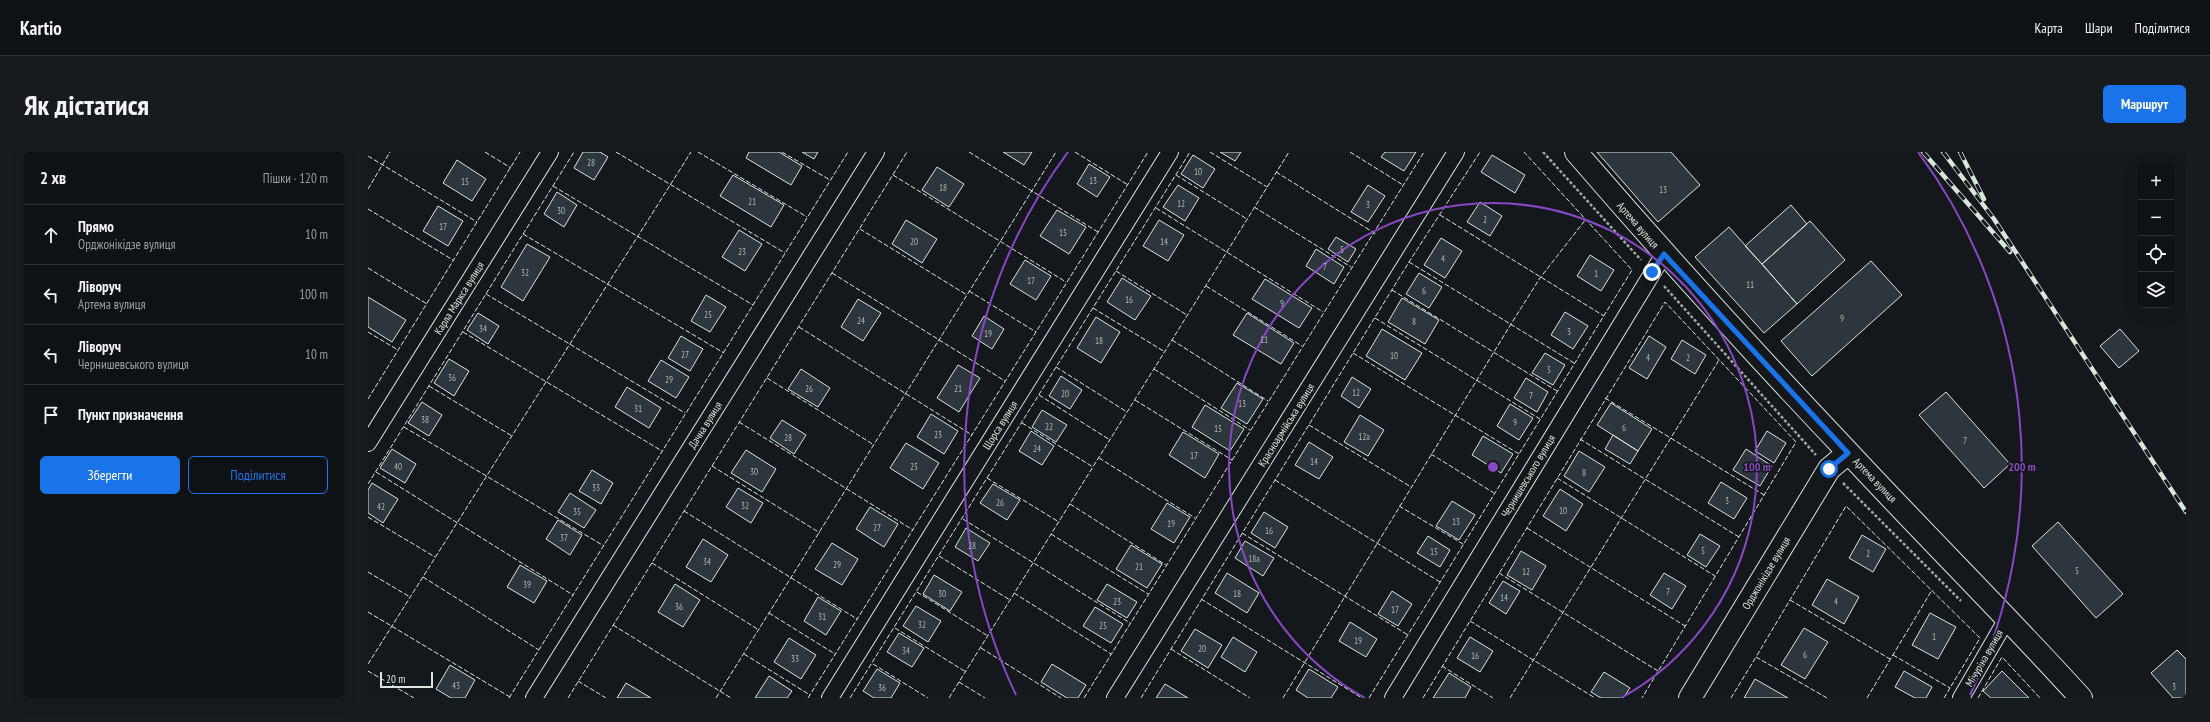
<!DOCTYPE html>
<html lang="uk">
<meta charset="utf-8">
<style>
:root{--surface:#0f1215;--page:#181b1e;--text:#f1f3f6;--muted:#9b9ea0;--line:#2f3234;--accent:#1a73e8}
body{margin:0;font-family:"PT Sans Narrow",sans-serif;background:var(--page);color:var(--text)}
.controls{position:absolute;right:12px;top:12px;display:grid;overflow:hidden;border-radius:6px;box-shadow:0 4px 16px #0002}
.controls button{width:36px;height:36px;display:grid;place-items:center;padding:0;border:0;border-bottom:1px solid var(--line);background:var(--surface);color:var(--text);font:20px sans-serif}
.scale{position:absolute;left:12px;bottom:10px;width:53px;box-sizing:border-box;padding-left:4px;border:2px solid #d8e6dc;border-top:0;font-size:11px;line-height:14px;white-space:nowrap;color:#d8e6dc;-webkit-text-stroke:3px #14181c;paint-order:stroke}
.stop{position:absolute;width:12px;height:12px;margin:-9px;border:3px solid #1a73e8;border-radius:50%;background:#fff}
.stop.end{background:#1a73e8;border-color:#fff;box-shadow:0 1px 4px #0008}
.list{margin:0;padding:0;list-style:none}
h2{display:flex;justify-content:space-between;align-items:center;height:52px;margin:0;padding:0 16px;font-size:17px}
h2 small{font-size:13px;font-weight:400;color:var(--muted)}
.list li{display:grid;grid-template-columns:26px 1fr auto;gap:12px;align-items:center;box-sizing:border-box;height:60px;padding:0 16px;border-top:1px solid var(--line)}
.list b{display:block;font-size:15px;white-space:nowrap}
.list p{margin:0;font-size:13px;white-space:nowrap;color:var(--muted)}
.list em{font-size:13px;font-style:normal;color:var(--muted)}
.actions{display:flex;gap:8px;padding:12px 16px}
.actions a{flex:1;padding:9px 0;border:1px solid var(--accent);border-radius:6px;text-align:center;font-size:14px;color:var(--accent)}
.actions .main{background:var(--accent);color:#fff}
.icon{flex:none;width:22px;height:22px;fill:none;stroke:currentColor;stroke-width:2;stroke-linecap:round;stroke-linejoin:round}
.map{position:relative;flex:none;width:1818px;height:546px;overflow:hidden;border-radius:6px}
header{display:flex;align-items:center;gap:24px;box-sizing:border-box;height:56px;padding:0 20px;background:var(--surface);border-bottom:1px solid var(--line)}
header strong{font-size:19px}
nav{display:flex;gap:22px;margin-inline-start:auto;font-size:14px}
.intro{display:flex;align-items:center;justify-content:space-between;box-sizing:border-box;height:96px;padding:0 24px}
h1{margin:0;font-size:28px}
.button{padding:10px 18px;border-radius:6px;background:var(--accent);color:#fff;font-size:14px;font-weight:700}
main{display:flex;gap:24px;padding:0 24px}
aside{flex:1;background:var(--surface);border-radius:6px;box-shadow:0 4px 16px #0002}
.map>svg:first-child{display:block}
.building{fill:#2c363c;stroke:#d8e6dc}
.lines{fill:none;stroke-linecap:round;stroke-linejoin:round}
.street-casing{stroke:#d8e6dc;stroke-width:18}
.secondary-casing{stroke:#d8e6dc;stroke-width:24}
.path{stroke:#9da8a2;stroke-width:2.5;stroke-dasharray:3 2;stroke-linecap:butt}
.street{stroke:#14181c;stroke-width:16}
.secondary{stroke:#14181c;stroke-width:22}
.rail-casing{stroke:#d8e6dc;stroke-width:4.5}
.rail{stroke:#14181c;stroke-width:3;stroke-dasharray:9;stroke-linecap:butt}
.fence{stroke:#d8e6dc;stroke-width:1;stroke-dasharray:5 2;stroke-linecap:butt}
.route{stroke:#1a73e8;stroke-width:5}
.ring{fill:none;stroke:#8948c3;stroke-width:2}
.labels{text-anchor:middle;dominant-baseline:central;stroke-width:3;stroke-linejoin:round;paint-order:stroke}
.number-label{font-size:9px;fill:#adbab4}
.street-label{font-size:11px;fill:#d8e6dc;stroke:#14181c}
.centre{fill:#8948c3;stroke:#14181c;stroke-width:2}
.ring-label{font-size:12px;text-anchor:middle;font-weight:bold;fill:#8948c3;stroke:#14181c;stroke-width:3;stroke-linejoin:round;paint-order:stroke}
</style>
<header>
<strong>Kartio</strong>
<nav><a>Карта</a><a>Шари</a><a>Поділитися</a></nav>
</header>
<div class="intro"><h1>Як дістатися</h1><a class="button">Маршрут</a></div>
<main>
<aside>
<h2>2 хв<small>Пішки · 120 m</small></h2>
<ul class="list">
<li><svg class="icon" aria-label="ahead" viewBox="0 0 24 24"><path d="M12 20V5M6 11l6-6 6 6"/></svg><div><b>Прямо</b><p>Орджонікідзе вулиця</p></div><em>10 m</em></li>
<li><svg class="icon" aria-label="left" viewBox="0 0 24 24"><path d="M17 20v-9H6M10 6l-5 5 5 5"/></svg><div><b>Ліворуч</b><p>Артема вулиця</p></div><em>100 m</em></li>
<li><svg class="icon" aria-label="left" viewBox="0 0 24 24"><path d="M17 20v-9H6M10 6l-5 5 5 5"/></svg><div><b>Ліворуч</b><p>Чернишевського вулиця</p></div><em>10 m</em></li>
<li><svg class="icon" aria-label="arrive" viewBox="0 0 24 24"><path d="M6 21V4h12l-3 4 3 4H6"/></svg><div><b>Пункт призначення</b></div></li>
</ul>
<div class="actions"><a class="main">Зберегти</a><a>Поділитися</a></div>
</aside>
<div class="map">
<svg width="1818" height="546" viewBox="0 0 1818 546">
<rect width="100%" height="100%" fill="#14181c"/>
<path class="building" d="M215,0h17l8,5 -14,23 -20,-12z
M381,0h30l23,14 -11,19 -45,-27z
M434,0h16l-4,7z
M635,0h29l-8,13z
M852,0h21l-6,9z
M1017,0h31l-12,19 -23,-14z
M1229,0h74l29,33 -42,37z
M825,3l22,14 -12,19 -22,-14z
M1124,3l33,20 -10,18 -34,-21z
M89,8l29,19 -14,22 -29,-18z
M721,12l21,13 -13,20 -20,-13z
M569,15l27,17 -15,23 -27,-17z
M365,23l51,30 -13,22 -51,-31z
M810,33l21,13 -14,23 -22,-14z
M1000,33l17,11 -17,26 -17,-10z
M189,40l20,13 -13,22 -20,-13z
M1112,50l22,14 -12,20 -23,-14z
M1423,53l16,19 -45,40 -17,-18z
M70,54l25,15 -15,25 -25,-15z
M689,58l29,17 -17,27 -29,-18z
M538,68l31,19 -15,24 -30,-19z
M791,68l25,15 -16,26 -25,-15z
M1442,69l35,39 -48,44 -35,-40z
M1361,75l68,77 -33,29 -69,-76z
M371,78l23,14 -17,27 -23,-14z
M968,85l20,12 -8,13 -20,-13z
M1073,86l21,13 -17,27 -21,-13z
M159,92l23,13 -27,44 -22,-14z
M948,97l28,18 -10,17 -28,-18z
M1222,103l24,15 -13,21 -24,-15z
M657,108l26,16 -15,24 -26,-16z
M1503,109l31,34 -90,81 -31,-35z
M1051,121l23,14 -13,21 -23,-14z
M754,126l29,18 -16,24 -28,-18z
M897,127l47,29 -13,20 -47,-29z
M338,143l20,12 -16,25 -19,-11z
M0,145l38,23 -14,22 -24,-15z
M1034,146l37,22 -14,24 -37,-22z
M490,147l23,14 -18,28 -22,-14z
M1197,160l23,14 -15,23 -22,-14z
M110,161l21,13 -11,18 -21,-14z
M879,161l47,30 -13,21 -48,-29z
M616,164l20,13 -12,20 -20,-13z
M728,165l24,15 -19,31 -24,-15z
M1014,177l40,24 -17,27 -39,-24z
M1752,177l19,22 -20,17 -19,-22z
M313,184l22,13 -13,22 -22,-13z
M1281,184l17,11 -19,32 -18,-11z
M1314,188l24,15 -11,19 -24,-15z
M1177,201l20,12 -12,20 -21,-12z
M81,207l20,12 -15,25 -20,-13z
M293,208l28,17 -13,21 -28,-17z
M590,213l22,13 -21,34 -22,-14z
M433,217l29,19 -12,19 -30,-18z
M693,224l21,14 -12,19 -21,-13z
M984,225l19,12 -12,19 -18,-12z
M1158,226l22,14 -11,20 -23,-14z
M869,231l26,16 -16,25 -26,-16z
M259,235l34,21 -12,20 -34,-21z
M1578,240l64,72 -26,24 -65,-73z
M54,250l20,13 -13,21 -21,-13z
M1243,251l41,26 -14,22 -41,-26z
M1142,252l23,14 -14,22 -22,-14z
M837,253l39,24 -14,22 -38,-24z
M674,258l25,15 -11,17 -24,-15z
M563,262l27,17 -14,23 -27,-17z
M992,263l24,15 -16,26 -24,-14z
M414,268l24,15 -12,19 -24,-16z
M663,279l23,15 -12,19 -23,-14z
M1399,279l19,12 -12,20 -19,-12z
M815,280l36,22 -14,24 -36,-23z
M1245,283l25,16 -8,13 -25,-15z
M1115,284l30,18 -12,19 -29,-18z
M941,290l24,15 -14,22 -24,-14z
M538,291l33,20 -16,26 -33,-21z
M24,297l24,15 -11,19 -25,-15z
M1378,297l26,17 -12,20 -27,-16z
M378,298l30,19 -14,23 -31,-19z
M1211,299l26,16 -16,25 -25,-16z
M224,318l21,13 -12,21 -22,-13z
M1353,330l26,16 -13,21 -26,-16z
M4,331l26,16 -15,24 -15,-10v-23z
M625,332l27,16 -13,20 -27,-17z
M370,336l25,15 -12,20 -25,-16z
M1192,337l23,15 -17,27 -23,-15z
M202,341l26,17 -12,18 -26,-16z
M1084,349l23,14 -16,25 -23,-14z
M799,351l23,14 -16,26 -23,-14z
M502,355l28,17 -14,23 -28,-18z
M896,360l24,15 -13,21 -24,-15z
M190,368l24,15 -12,20 -24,-16z
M1690,370l65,72 -27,24 -64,-72z
M598,376l24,15 -12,18 -23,-14z
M1332,382l20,12 -14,21 -19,-12z
M1494,383l24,14 -13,23 -24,-14z
M1060,384l22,14 -10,17 -23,-14z
M335,387l25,16 -17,27 -25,-15z
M877,389l29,17 -11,18 -28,-18z
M464,391l26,16 -16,26 -27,-16z
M763,393l31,19 -15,24 -31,-19z
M1153,399l25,15 -14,24 -25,-15z
M152,413l27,16 -13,22 -27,-16z
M859,421l32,20 -12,20 -32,-20z
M1296,421l22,13 -14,23 -22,-14z
M566,423l28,17 -12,19 -27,-17z
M1459,427l32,18 -15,27 -32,-19z
M1135,429l17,10 -14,23 -17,-11z
M307,432l25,16 -17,27 -25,-15z
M739,432l30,18 -10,16 -30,-18z
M1024,439l20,13 -14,22 -20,-12z
M450,445l23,14 -15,24 -22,-14z
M548,454l25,15 -13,21 -25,-16z
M727,455l28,17 -12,19 -28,-17z
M1562,461l26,14 -18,32 -26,-14z
M982,470l27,17 -11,18 -27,-16z
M1436,476l24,14 -23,37 -24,-14z
M827,477l27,16 -14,23 -27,-17z
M531,481l25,15 -12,19 -25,-15z
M865,485l24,15 -12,20 -24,-15z
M1102,485l23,14 -13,21 -23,-14z
M421,486l27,17 -15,24 -27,-17z
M1809,498l9,9v39h-13l-22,-25z
M684,512l34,21 -8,13h-11l-26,-16z
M82,513l25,15 -10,18h-14l-15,-9z
M509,517l23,14 -9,15h-17l-11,-7z
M941,517l29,18 -7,11h-23l-12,-8z
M1536,519l28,16 -6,11h-11l-20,-11z
M1634,519l27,27h-38l-8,-7z
M1236,520l26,16 -7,10h-22l-10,-6z
M1081,521l22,14 -6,11h-32z
M401,524l23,15 -5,7h-32z
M1387,527l33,19h-44z
M258,531l25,15h-34z
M797,532l23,14h-32z"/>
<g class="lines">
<g class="street-casing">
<path id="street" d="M0,291l182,-291
M166,546l342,-546
M462,546l340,-546
M747,546l341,-546
M1025,546l271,-444
M1593,546l47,-81"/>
</g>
<g class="secondary-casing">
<path id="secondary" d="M1208,0c88,102 178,201 271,299 77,83 158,163 234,247
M1322,546l139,-229 19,-16"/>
</g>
<path class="path" d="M1175,0l98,108
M1296,134l152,169
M1475,331l118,118"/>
<use href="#street" class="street"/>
<use href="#secondary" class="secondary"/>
<g class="rail-casing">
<path id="rail" d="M1555,0l87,100
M1575,0l51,67 192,293
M1592,0l24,47"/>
</g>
<use href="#rail" class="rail"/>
<path class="fence" d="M117,0l26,16
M248,0l169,101
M330,0l109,65
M414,0l48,28
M601,0l129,80
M707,0l53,33
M842,0l57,35
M982,0l53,33
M0,4l109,66
M908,20l100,62
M525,23l173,107
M808,23l71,44
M185,34l200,119
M0,37l22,-37
M886,55l97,60
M788,56l167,104
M0,57l85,51
M1072,63l164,101
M492,77l107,66
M155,82l201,119
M1041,110l165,101
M0,116l59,36
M748,119l71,44
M464,121l173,108
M838,134l96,60
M1024,138l165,101
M601,139l67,41
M118,142l199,119
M725,156l72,44
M1007,166l165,101
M431,175l173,108
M0,180l30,18
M95,180l199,119
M804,188l96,61
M985,201l166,101
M688,215l71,45
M786,217l96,61
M399,226l107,67
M61,234l83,50
M671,243l71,45
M1237,246l159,97
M0,247l152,-247
M767,248l97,60
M371,270l174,108
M654,271l71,44
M941,273l102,62
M36,275l200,119
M1212,287l159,98
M1063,302l63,39
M731,306l96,60
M344,314l108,67
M8,320l197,123
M619,326l72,44
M1189,326l158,98
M907,328l165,102
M0,332l206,-332
M702,352l96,61
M1031,354l64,38
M316,359l173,108
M0,365l67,40
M595,367l167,104
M1159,376l158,98
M874,381l166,102
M683,382l97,60
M571,404l71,44
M284,411l107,67
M0,420l42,25
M1131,421l159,98
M55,425l116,73
M549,440l71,44
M646,441l97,61
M833,447l161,99
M1422,448l100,59
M0,460l142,85
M401,461l66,41
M1102,469l125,77
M245,473l118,73
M527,476l71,44
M613,496l80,50
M803,497l79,49
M376,502l66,41
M1525,503l57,33
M0,512l323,-512
M505,512l55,34
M1074,514l51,32
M0,519l46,27
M210,529l28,17
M591,530l26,16
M141,546l339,-546
M200,546l339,-546
M348,546l340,-546
M440,546l340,-546
M482,546l340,-546
M581,546l340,-546
M716,546l340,-546
M773,546l268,-436 71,-110
M915,546l228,-374 29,-46 46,-59
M1001,546l263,-428 -108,-118
M1055,546l242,-396 131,140 -154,256
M1142,546l209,-338
M1363,546l25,-41 1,1
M1459,546l-71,-41 90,-151 134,132 -36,60
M1499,546l65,-108
M1610,546l24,-41 38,41"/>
</g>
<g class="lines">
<path class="route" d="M1284,120l12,-18 184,199 -19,16"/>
</g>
<g class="ring">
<path d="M997 546A264 264 0 1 1 1253 546"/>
<path d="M648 543A529 529 0 0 1 700 0M1550 0A529 529 0 0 1 1602 543"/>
</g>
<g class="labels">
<g class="number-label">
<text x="223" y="10">28</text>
<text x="830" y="19">10</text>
<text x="725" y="28">13</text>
<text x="97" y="29">15</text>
<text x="575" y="35">18</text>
<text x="1295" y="37">13</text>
<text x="384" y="49">21</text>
<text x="813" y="51">12</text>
<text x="1000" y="52">3</text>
<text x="193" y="58">30</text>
<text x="1117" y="67">2</text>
<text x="75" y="74">17</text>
<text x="695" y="80">15</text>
<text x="546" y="89">20</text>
<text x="796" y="89">14</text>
<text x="974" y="97">5</text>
<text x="374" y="99">23</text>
<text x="1075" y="106">4</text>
<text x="957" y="114">7</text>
<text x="157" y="120">32</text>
<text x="1228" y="121">1</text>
<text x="663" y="128">17</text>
<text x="1382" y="132">11</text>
<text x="1056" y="138">6</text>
<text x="761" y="147">16</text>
<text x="914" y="151">9</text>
<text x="340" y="162">25</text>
<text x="1474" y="166">9</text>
<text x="493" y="168">24</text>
<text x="1046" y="169">8</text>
<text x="115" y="176">34</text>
<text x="1201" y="179">3</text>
<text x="620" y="181">19</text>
<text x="896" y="187">11</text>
<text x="731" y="188">18</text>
<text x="317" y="202">27</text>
<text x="1026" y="203">10</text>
<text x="1280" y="205">4</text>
<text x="1320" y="205">2</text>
<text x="1181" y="217">5</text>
<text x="84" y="225">36</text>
<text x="301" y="227">29</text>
<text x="441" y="236">26</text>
<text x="590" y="236">21</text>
<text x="988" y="240">12</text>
<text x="697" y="241">20</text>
<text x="1163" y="243">7</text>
<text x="874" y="251">13</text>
<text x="270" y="256">31</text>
<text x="57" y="267">38</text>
<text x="1147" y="270">9</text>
<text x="681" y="274">22</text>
<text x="1256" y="275">6</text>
<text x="850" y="276">15</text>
<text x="570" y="282">23</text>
<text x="996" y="284">12а</text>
<text x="420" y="285">28</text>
<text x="1597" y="288">7</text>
<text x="669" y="296">24</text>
<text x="826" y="303">17</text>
<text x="946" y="309">14</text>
<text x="30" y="314">40</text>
<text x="546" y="314">25</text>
<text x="386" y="319">30</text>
<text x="1216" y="320">8</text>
<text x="228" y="335">33</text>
<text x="1359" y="348">3</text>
<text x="632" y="350">26</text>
<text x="377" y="353">32</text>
<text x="13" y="354">42</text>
<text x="1195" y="358">10</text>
<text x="209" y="359">35</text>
<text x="1088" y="369">13</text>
<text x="803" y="371">19</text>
<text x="509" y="375">27</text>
<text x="901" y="378">16</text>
<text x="196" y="385">37</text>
<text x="604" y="393">28</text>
<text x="1335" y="398">5</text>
<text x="1066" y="399">15</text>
<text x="1500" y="401">2</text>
<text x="886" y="406">18а</text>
<text x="339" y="409">34</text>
<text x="469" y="412">29</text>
<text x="771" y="414">21</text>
<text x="1709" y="418">5</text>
<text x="1158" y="419">12</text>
<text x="159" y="432">39</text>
<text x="1300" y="439">7</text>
<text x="574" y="441">30</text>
<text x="869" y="441">18</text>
<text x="1136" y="445">14</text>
<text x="749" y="449">23</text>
<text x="1468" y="449">4</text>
<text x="311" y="454">36</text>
<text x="1027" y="457">17</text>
<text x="454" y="464">31</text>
<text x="554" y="472">32</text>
<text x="735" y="473">25</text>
<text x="1566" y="484">1</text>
<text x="990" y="488">19</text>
<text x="834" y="496">20</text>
<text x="538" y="498">34</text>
<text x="1437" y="502">6</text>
<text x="1107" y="503">16</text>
<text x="427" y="506">33</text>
<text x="88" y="533">43</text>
<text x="1806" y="534">3</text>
<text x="514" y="535">36</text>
</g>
<g class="street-label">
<text transform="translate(1270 73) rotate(49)">Артема вулиця</text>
<text transform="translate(91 146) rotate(-58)">Карла Маркса вулиця</text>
<text transform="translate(337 273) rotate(-58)">Дачна вулиця</text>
<text transform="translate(632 273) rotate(-58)">Щорса вулиця</text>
<text transform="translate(918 273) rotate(-58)">Красноармійська вулиця</text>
<text transform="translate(1160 324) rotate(-59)">Чернишевського вулиця</text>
<text transform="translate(1507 328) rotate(46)">Артема вулиця</text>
<text transform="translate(1398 421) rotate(-59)">Орджонікідзе вулиця</text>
<text transform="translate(1616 506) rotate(-60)">Мічуріна вулиця</text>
</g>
</g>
<circle cx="1125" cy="315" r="6" class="centre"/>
<g class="ring-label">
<text x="1389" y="319">100 m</text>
<text x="1654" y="319">200 m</text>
</g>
</svg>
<div class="controls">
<button>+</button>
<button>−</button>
<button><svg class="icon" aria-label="locate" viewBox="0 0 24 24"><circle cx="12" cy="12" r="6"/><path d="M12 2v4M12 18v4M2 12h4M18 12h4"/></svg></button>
<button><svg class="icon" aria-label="layers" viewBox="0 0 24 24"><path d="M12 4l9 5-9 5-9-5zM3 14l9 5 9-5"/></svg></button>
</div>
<div class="scale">20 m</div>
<div class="stop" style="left:1461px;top:317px"></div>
<div class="stop end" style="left:1284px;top:120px"></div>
</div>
</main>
